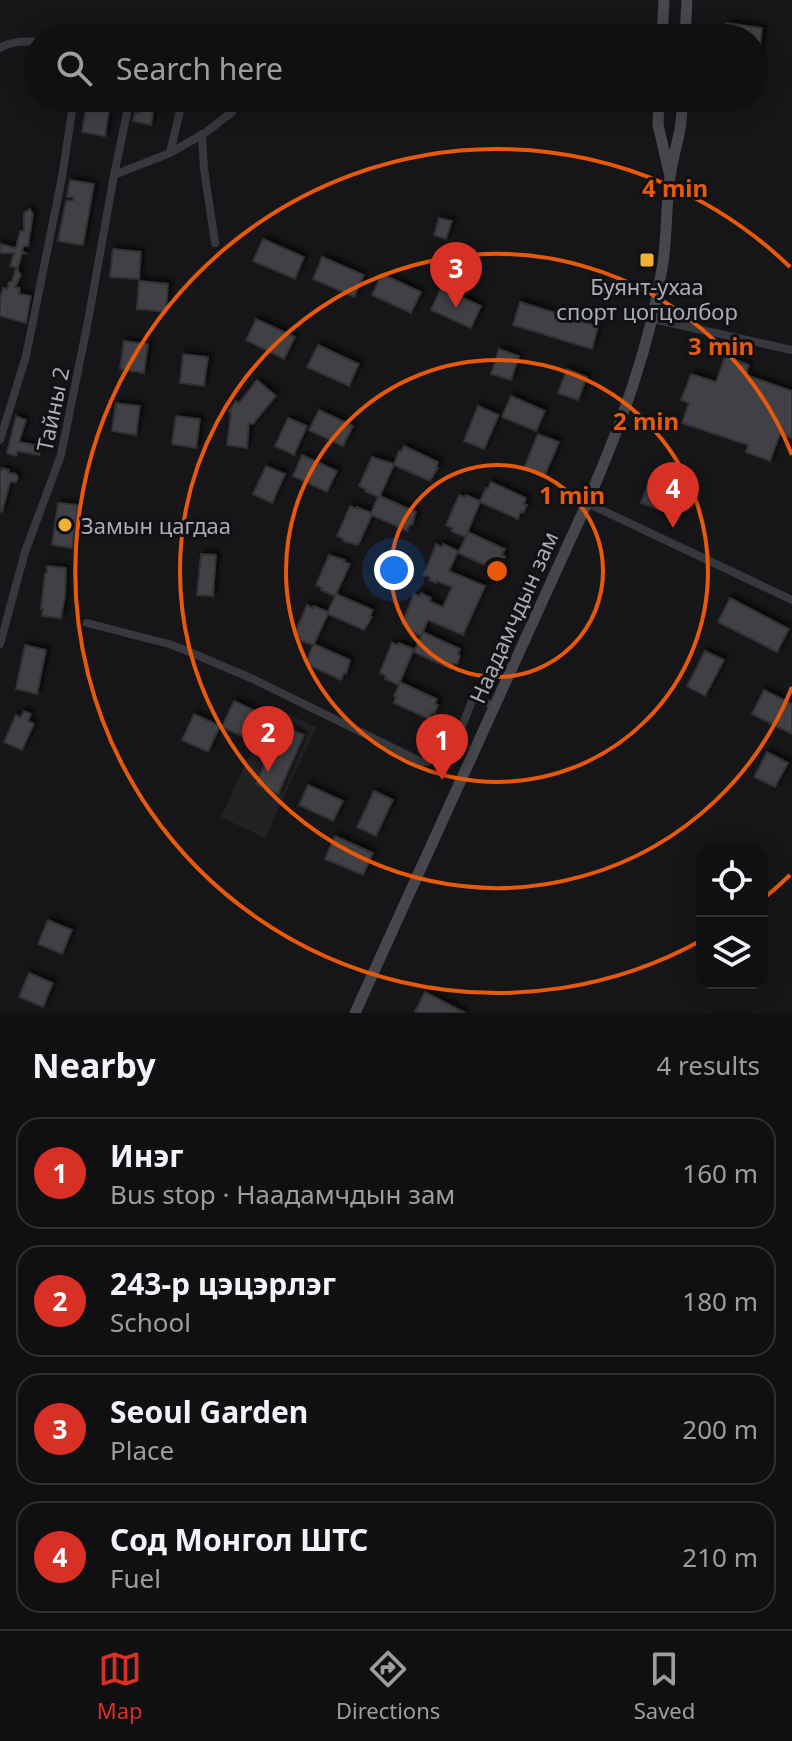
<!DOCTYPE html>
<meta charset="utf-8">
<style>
:root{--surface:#101012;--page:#19191b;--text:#f1f3f6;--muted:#9c9d9f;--line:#303032;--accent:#d93025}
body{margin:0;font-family:"Noto Sans",sans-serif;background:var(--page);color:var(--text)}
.controls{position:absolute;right:24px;bottom:24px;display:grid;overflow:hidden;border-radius:16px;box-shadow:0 4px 20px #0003}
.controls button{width:72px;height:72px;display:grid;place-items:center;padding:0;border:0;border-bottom:2px solid var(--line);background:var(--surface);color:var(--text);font:40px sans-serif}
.you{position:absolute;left:394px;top:570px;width:28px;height:28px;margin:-20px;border:6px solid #fff;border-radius:50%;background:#1a73e8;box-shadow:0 0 0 12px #1a73e833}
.badge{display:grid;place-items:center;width:52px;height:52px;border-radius:50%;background:var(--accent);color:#fff;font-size:26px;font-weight:700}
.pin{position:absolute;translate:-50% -66px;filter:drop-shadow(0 2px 4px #0008)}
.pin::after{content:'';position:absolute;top:42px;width:28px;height:24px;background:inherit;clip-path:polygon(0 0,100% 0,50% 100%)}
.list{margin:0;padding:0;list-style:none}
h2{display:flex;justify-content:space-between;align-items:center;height:104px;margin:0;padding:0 32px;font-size:34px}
h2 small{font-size:26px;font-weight:400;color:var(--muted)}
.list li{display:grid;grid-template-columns:52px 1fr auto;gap:24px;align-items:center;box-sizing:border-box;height:112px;margin:0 16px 16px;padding:0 16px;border:2px solid var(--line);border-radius:24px}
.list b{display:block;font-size:30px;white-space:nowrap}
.list p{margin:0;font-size:26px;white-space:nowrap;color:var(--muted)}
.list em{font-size:26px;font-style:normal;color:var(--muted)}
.icon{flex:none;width:44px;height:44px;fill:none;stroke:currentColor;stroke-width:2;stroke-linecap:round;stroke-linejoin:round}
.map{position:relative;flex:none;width:792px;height:1013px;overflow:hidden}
.search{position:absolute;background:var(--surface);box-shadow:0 4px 20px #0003;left:24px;right:24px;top:24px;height:88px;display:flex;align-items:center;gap:20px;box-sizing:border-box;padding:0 28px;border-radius:44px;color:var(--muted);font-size:30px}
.sheet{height:616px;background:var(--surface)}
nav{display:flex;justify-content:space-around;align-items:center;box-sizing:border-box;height:112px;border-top:2px solid var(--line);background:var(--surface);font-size:22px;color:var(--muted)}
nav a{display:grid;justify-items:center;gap:4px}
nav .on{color:var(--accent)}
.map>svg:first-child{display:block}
.built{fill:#222225}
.building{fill:#404145;stroke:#303034;stroke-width:2;filter:url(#shadow)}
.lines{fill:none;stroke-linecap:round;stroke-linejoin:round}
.minor{stroke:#37383d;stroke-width:8}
.secondary{stroke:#45474d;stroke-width:11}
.ring{fill:none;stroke:#e8590c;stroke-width:4}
.poi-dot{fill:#f2b134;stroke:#111113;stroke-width:3}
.labels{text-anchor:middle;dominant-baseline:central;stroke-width:6;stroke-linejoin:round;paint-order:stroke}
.poi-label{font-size:22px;fill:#a8adb8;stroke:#111113}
.street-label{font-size:22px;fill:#a8adb8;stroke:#111113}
.centre{fill:#e8590c;stroke:#111113;stroke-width:4}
.ring-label{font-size:24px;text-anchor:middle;font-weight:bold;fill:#e8590c;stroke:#111113;stroke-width:6;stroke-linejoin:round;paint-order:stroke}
</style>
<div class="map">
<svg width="792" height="1013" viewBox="0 0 792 1013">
<defs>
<filter id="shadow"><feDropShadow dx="3.5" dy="-3.5" stdDeviation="2" flood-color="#0009"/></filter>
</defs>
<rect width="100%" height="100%" fill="#161618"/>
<path class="built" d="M272,707l44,20 -51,111 -44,-21z"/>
<path class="building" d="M726,23l36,5 -3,29h-5v-19h-30z
M88,98h23l-6,38 -23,-4z
M142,98l24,3v-3h8l-1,10h-19l-3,17 -18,-4 2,-8 3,1z
M70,180l24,4 -11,61 -25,-4 8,-40 8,-1 -1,-3h-6z
M30,209l3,5 -5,32h-4l-2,5 5,3 -5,-1 -4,15 -8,-2 4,-13h-14v-9l16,4 4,-17h4v-18z
M439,218l13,3 -6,18 -12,-4z
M263,239l41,18 -9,22 -42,-18z
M113,249l28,3 -2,27 -29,-2z
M322,257l42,18 -10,22 -41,-18z
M16,268l5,7 -6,12 5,1 -1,6 12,2 -5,27 -26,-7v-17l3,-11 4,1 2,-7h3z
M382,274l39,18 -10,21 -39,-18z
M139,281l29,3 -2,28 -29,-3z
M441,288l40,18 -10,22 -40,-18z
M520,302l78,24 -6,23 -79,-24z
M256,319l39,18 -11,22 -38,-19z
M124,341l24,3 -4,29 -24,-4z
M318,345l41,19 -10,22 -42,-19z
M499,349l20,7 -8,24 -20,-6z
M183,354l25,3 -4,29 -24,-3z
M725,356l24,9 -3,10 46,16v47l-12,-4 -10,27 -24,-9 2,-7 -66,-22 7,-20 -8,-3 10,-26 25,8z
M567,369l20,8 -9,23 -20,-7z
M257,380l19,16 -23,28 -4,-1 -2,25 -20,-3 4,-32 -2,-2 7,-10 3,2z
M511,396l34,15 -9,20 -34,-14z
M116,403l24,3 -4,29 -24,-4z
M478,406l21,9 -15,34 -20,-8z
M319,410l34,16 -10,20 -34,-16z
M16,416l10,4 -7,22 22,4 -2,9 -22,-4 -1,5 -9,-3z
M176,416l24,3 -4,29 -24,-4z
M288,418l19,8 -13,29 -19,-9z
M538,434l21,8 -15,35 -20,-9z
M404,446l34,16 -2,6h2l-8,13 -36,-16 -14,31 36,16 -4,13 -2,-1 -3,7 -35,-16 -14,30 -15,-4 1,-2 -7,-3 13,-30 7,3v-2l14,6 7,-16 -13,-6 1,-2 -7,-3 13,-29 22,7 5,-13 2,1z
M302,455l35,16 -10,21 -34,-16z
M266,466l19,8 -13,29 -19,-9z
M2,468l7,2 -1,3 8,1 2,4 -2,4h-6l-8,30 -2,-1v-37z
M491,482l35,16 -2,6 3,1 -4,8 -3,-1 -2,7 -38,-17 -14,34 2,-4 37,17 -3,6 3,1 -3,8 -3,-1 -3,7 -38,-17 8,-16 -15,-6 2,-3 -7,-3 13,-30 6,2 1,-2 14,6 6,-13 2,1z
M647,486l16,6 -6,17 -16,-6z
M58,503l20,2 -6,43 -20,-3z
M436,544l6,3 1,-3 15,7 -9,20 36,15 -22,49 -35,-15 -7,16 -14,-7 1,-3 -6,-2 12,-30 6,2 1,-3 10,5 -2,3 14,6 9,-20 -15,-6 -1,2 -7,-3 1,-3 -6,-2z
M201,554l15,1 -3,41 -16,-1z
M329,555l16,5 -1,2 6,2 -14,30 37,16 -3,6 2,1 -8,13 -36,-16 -14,30 36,16 -4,14 -2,-1 -3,7 -35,-16 7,-19 -14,-5 1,-2 -6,-3 13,-30 6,3 1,-2 14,6 7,-16 -14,-6 1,-2 -6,-3z
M47,566l19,2 -1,28 -4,22 -19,-2 1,-7h-2l4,-36h2z
M730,598l59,31 -12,23 -59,-30z
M423,632l37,17 -2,5 2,2 -3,8 -3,-1 -3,6 -37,-17z
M392,643l6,2 1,-2 15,6 -14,33 37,17 -2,5 3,1 -4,9 -2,-2 -3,7 -35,-16 2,-6 -2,-1 5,-11 -14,-6 1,-3 -6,-3z
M25,645l21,5 -9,44 -21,-5z
M705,651l19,9 -19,36 -18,-10z
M764,690l28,14v30l-40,-20z
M234,701l26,12 -12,26 -26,-12z
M24,711l7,3 -3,7 6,3 -12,26 -18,-8 12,-27 4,3z
M194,714l26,12 -12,26 -26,-12z
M281,725l23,10 -26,59 -22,-10z
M767,752l21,11 -13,24 -21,-10z
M308,785l35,16 -10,20 -34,-16z
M374,791l19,9 -17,36 -19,-9z
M335,836l38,17 -10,22 -38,-16z
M48,920l24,10 -10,24 -24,-10z
M29,973l24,10 -10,24 -24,-10z
M425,992l40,21h-46l-4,-2z"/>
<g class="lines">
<path class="minor" d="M100,38l25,-3 7,3
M0,48c11,-7 25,-7 38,-6
M202,134l2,35 11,74
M170,153l13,-55
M114,175l56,-22 35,-20 27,-21 -12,-14
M653,319l139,31
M0,440l26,-84 36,-179 12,-79
M587,503l205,97
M87,623l82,21 16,6 68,29 169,83c30,-1 42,-40 51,-64l21,8
M0,644l25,-92 36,-97 27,-134 26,-146 16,-77"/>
<path class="secondary" d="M662,38l2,-38
M685,38l2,-38
M659,98l-1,27 11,47
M355,1013l232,-510c34,-78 63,-156 76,-240 4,-29 3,-58 7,-86 2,-16 7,-32 10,-48 2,-10 2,-21 2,-31"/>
</g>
<g class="ring">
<circle cx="497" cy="571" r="106"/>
<circle cx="497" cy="571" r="211"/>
<path d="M792 687A317 317 0 1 1 792 455"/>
<path d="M790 875A422 422 0 0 1 763 899M702 940A422 422 0 1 1 790 267"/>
</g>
<g class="poi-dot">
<rect x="639" y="252" width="16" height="16" rx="4"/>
<circle cx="65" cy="525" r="8"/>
</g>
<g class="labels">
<g class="poi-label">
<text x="647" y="286">Буянт-ухаа<tspan x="647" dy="25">спорт цогцолбор</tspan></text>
<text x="81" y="525" text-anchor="start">Замын цагдаа</text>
</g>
<g class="street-label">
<text transform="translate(52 409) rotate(-78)">Тайны 2</text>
<text transform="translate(513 617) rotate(-66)">Наадамчдын зам</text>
</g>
</g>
<circle cx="497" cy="571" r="12" class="centre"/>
<g class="ring-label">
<text x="675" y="197">4 min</text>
<text x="721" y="355">3 min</text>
<text x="646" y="430">2 min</text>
<text x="572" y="504">1 min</text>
</g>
</svg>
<div class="controls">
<button><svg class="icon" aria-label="locate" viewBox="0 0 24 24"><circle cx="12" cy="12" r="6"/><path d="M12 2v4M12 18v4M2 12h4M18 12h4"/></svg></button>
<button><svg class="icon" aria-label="layers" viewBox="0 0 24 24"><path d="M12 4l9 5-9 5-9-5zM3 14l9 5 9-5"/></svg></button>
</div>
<div class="you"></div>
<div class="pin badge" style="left:442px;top:780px">1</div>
<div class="pin badge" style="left:268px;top:772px">2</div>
<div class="pin badge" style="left:456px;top:308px">3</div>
<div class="pin badge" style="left:673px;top:528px">4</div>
<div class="search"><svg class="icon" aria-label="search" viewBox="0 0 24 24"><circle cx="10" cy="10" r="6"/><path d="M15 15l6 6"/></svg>Search here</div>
</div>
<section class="sheet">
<h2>Nearby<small>4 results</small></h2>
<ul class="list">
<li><span class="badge">1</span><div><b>Инэг</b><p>Bus stop · Наадамчдын зам</p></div><em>160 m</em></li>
<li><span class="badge">2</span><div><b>243-р цэцэрлэг</b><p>School</p></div><em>180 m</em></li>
<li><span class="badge">3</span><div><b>Seoul Garden</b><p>Place</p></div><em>200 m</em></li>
<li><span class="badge">4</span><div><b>Сод Монгол ШТС</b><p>Fuel</p></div><em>210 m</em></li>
</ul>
</section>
<nav>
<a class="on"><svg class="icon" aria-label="map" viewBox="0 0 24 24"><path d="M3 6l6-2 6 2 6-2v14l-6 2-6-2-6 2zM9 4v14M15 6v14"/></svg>Map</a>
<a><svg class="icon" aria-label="directions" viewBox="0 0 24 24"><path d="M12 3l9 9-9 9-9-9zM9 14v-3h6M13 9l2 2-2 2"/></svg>Directions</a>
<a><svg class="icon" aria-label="saved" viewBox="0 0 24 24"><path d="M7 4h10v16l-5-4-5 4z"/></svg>Saved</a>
</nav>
